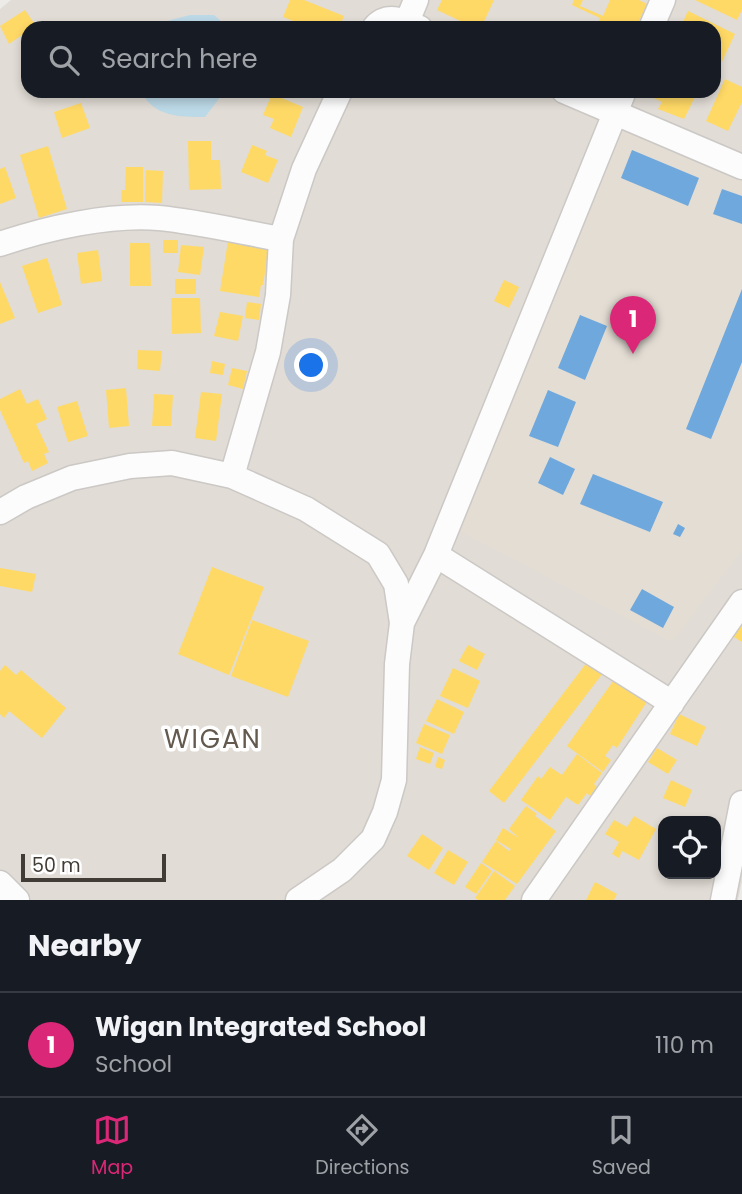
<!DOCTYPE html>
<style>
:root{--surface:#171b24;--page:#242831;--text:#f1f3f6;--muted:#9ea1a6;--line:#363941;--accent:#db2777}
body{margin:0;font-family:Poppins,sans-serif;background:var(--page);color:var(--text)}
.controls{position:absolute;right:21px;bottom:21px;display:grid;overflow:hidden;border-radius:14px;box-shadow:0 4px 10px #0003}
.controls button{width:63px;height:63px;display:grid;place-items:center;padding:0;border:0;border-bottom:2px solid var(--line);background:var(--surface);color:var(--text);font:35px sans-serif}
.scale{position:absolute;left:21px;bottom:18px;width:145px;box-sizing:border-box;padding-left:7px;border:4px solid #413c35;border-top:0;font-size:19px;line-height:24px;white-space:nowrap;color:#413c35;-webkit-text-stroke:5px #fff;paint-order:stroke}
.you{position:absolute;left:312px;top:366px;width:24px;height:24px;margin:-18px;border:5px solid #fff;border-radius:50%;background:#1a73e8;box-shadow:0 0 0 10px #1a73e833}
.badge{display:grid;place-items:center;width:46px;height:46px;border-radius:50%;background:var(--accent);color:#fff;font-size:23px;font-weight:700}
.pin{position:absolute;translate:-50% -58px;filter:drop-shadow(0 2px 4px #0008)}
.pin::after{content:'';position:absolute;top:37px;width:24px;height:21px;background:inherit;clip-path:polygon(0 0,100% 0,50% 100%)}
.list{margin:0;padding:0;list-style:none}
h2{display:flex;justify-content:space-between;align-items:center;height:91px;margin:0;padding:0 28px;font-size:30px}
h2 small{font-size:23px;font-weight:400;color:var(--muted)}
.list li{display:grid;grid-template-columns:46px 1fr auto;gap:21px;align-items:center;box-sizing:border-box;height:105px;padding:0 28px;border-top:2px solid var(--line)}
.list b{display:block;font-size:26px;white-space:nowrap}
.list p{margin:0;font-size:23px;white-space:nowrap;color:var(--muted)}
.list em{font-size:23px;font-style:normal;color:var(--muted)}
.icon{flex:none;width:38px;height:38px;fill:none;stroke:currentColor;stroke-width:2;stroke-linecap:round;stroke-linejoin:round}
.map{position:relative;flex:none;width:742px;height:900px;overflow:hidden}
.search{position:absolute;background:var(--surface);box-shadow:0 4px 10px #0003;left:21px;right:21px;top:21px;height:77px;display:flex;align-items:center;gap:18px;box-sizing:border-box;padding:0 24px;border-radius:21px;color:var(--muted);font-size:26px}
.sheet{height:196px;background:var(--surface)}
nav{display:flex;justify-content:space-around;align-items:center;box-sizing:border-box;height:98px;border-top:2px solid var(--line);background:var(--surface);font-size:19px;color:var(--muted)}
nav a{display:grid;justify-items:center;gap:4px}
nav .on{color:var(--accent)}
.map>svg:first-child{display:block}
.residential{fill:#e1dcd5;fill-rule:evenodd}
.education{fill:#e3ddd4}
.water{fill:#bcd9e7}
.homes{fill:#ffd966}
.schools{fill:#6fa8dc}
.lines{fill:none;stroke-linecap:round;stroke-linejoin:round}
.minor-casing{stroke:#cbc8c5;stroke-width:27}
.minor{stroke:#fcfcfc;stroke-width:24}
.labels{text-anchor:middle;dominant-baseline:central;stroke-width:7;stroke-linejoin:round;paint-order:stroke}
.quarter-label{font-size:26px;letter-spacing:2px;fill:#63594e;stroke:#fff}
</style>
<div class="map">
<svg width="742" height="900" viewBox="0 0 742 900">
<rect width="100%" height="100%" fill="#edebe8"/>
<path class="residential" d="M11,0h731v881l-4,19h-738v-891zM28,28h686v63h-686zM663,821h53v53h-53z"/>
<path class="education" d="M616,125l126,55v370l-70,92 -218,-114z"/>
<path class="water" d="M190,15h24l14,13h-87z
M141,91h81l-1,5 -16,21c-25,0 -52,0 -64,-26z"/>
<path class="homes" d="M290,0h14l40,16 -5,12h-28l-28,-11z
M442,0h52l-13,28h-6l-38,-18z
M574,0h9l-3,6 23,10 7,-16h29l8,4 -11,24h-41l5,-10 -28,-13z
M695,0h47v10l-5,10z
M25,10l11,16 -8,2v3l-19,13 -9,-18z
M688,11l47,23 -16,34 -5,-2v-38h-34z
M725,79l17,8v15l-14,29 -22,-10z
M649,91h49l-14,28 -26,-10 4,-7 -15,-7z
M272,94l31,13 -12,30 -21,-9 4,-9 -11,-4z
M81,103l9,25 -28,10 -8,-26z
M188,141h23v19h9l1,29 -32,1z
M252,145l15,6 -2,4 13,5 -10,23 -27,-11z
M48,146l19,63 -28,9 -19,-63z
M5,167l11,31 -16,6v-35z
M126,167h17v35h-22l1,-12h3z
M146,170l17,1 -1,32 -17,-1z
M163,240h15v13h-15z
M228,241l41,6 -6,38h-2l-2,12 -39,-6z
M130,243h20l1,43h-21z
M181,245l23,2 -4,28 -22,-3z
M98,250l4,31 -21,3 -4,-31z
M47,258l15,47 -24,8 -16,-47z
M175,279h21v15h-21z
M504,280l15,7 -10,21 -15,-7z
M0,282l15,36 -15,6z
M171,298h29l1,35 -29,1z
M247,302l14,2 -2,16 -14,-2z
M220,312l23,4 -5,25 -24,-5z
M138,350l24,1 -2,20 -23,-2z
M212,361l13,3 -2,11 -13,-2z
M232,368l15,3 -4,18 -15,-4z
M126,388l3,38 -20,2 -3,-38z
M20,389l7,15 11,-5 9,20 -11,5 13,28 -5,2 4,9 -16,8 -4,-10 -4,2 -24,-53v-11z
M201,392l21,2 -6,47 -21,-3z
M154,394l19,1 -2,31h-19z
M77,401l11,35 -20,6 -11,-35z
M212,567l52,20 -35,88 -51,-21z
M0,568l36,6 -4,18 -32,-6z
M742,618v24l-11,-7z
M252,620l57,21 -21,56 -57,-21z
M468,645l17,9 -8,16 -18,-9z
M588,661l15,12 -99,130 -15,-12z
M5,665l11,10 5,-5 45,38 -24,30 -33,-27 -5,7 -4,-4v-43z
M453,668l27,13 -12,27 -28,-12z
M616,677l32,23 -31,48 -4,-3 -8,11 6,4 -8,12 -36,-26z
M437,699l27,13 -10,22 -28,-13z
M679,714l27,13 -9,19 -27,-12z
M424,724l26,11 -8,19 -26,-11z
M420,747l14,6 -4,11 -14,-5z
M657,748l20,12 -9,14 -20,-12z
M577,754l25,19 -8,11 3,3 -7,9 -3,-3 -9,12 -12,-8 -16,23 -29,-20 17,-24 3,3 9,-12 12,8z
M438,757l7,3 -3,9 -7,-2z
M671,780l21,10 -7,17 -22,-9z
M526,806l11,8 -2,2 21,15 -39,53 -35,-22 14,-21 13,10 2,-2 -15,-9 7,-12 16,10 -10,-9z
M634,816l22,13 -17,31 -17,-9 -3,7 -7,-4 7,-12 -14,-8 9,-14 13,7z
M422,834l21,14 -14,22 -22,-14z
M448,850l20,12 -14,23 -20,-12z
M481,863l11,8 -16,23 -11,-7z
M494,871l21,15 -10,14h-27l-3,-2z
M595,882l22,12 -3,6h-28z"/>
<path class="schools" d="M632,150l67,28 -11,28 -67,-28z
M722,189l20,7v28l-29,-10z
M742,289v73l-31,77 -25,-10z
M580,315l27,11 -22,54 -27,-12z
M548,390l28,12 -18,45 -29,-11z
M550,457l25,12 -12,26 -25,-12z
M593,474l70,28 -13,30 -70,-28z
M678,524l7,4 -5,9 -7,-3z
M642,589l32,18 -11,21 -33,-18z"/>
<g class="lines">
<g class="minor-casing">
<path id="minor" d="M407,22l9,-22
M374,28c13,-16 30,-7 46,0
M651,28l12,-28
M564,91l178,76
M0,244c47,-16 109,-30 159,-26 41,4 82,14 122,21
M232,476l36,-124 10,-57 3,-56 23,-70 36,-78
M0,512l26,-15 46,-19 58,-12 42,-3 60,13 74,33 72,45 18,30 6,39 -5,41 -3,116 -9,32 -12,27 -31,31 -44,30
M436,555l236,148
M402,623l34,-68 188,-464
M0,883l17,17
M534,900l208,-298
M723,900l19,-97"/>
</g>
<use href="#minor" class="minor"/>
</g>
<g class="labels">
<g class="quarter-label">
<text x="213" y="739">WIGAN</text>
</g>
</g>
</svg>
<div class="controls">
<button><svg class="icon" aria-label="locate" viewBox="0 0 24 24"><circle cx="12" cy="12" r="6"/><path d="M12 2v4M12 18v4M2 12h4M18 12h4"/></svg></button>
</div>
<div class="scale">50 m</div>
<div class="you"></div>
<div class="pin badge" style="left:633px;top:354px">1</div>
<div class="search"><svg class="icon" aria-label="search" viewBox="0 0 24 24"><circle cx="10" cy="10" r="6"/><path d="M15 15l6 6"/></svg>Search here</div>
</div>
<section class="sheet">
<h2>Nearby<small></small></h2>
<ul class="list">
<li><span class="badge">1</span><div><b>Wigan Integrated School</b><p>School</p></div><em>110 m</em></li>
</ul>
</section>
<nav>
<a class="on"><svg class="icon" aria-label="map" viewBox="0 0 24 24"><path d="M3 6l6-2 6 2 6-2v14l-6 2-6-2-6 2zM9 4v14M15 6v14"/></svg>Map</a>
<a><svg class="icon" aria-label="directions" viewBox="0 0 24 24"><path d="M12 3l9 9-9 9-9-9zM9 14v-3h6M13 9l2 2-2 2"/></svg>Directions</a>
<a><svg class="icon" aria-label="saved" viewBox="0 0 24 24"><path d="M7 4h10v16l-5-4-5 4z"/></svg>Saved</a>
</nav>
